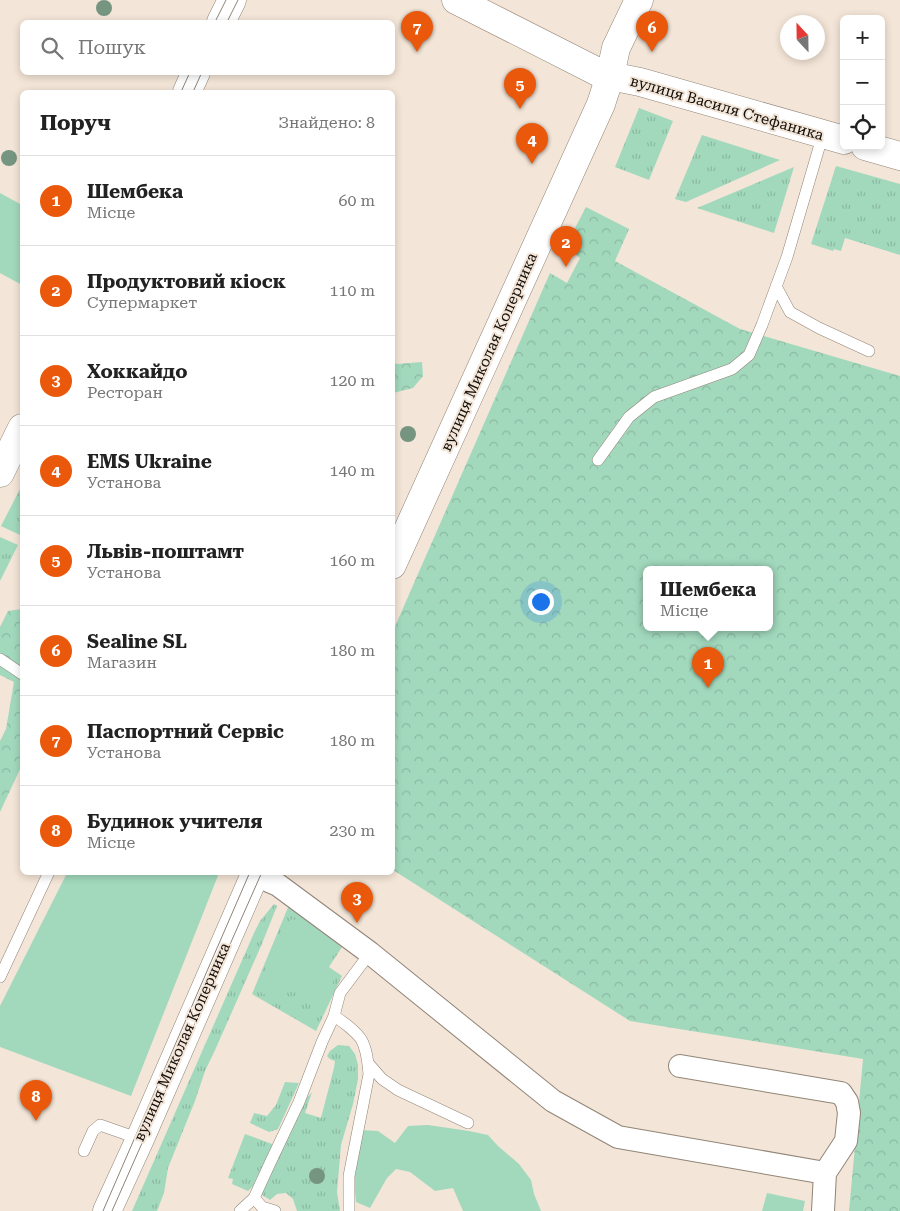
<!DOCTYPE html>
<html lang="uk">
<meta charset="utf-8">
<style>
:root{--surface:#fff;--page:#f6f6f6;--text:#222;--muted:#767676;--line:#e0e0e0;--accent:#ea580c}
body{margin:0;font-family:"Roboto Serif",serif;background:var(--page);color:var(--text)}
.controls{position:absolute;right:15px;top:15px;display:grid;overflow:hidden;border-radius:8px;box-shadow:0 2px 8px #0003}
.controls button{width:45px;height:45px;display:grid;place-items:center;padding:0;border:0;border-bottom:1px solid var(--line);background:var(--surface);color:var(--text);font:25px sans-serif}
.compass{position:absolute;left:780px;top:15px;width:45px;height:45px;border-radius:50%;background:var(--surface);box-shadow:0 2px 8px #0003;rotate:338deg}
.you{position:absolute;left:540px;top:601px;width:18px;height:18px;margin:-12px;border:4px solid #fff;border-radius:50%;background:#1a73e8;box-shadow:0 0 0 8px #1a73e833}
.badge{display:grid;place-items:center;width:32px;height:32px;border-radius:50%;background:var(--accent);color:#fff;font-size:16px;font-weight:700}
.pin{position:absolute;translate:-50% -41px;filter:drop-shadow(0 1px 2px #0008)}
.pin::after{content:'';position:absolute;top:26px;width:18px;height:15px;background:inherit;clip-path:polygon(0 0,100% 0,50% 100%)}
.popup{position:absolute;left:643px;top:566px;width:130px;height:65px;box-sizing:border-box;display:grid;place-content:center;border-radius:8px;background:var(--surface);filter:drop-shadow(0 1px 4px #0005);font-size:16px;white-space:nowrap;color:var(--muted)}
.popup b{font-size:19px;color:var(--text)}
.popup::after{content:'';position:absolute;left:50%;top:100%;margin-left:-10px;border:10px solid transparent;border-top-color:var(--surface)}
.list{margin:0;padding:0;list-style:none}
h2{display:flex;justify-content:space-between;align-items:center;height:65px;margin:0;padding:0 20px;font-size:21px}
h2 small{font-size:16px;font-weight:400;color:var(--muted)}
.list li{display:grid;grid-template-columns:32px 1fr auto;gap:15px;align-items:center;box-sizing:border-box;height:90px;padding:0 20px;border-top:1px solid var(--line)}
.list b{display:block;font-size:19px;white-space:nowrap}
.list p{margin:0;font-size:16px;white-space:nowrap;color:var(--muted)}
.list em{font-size:16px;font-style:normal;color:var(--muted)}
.icon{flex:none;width:28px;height:28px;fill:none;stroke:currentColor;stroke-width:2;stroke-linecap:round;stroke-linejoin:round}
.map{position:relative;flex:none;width:900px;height:1211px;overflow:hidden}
.search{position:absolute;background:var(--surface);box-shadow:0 2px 8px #0003;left:20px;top:20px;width:375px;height:55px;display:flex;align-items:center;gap:12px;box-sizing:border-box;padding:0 18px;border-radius:8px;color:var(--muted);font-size:19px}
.panel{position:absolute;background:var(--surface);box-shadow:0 2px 8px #0003;left:20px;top:90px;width:375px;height:785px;border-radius:8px}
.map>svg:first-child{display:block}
.grass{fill:url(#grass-tufts)}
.forest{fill:url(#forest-crowns);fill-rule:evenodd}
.park{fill:#a2d9bd}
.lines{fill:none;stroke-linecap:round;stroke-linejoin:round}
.service-casing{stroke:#918577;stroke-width:12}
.minor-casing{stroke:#918577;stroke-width:24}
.tertiary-casing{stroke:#918577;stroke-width:29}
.secondary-casing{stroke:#918577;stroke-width:29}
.service{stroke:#fff;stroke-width:11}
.minor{stroke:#fff;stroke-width:22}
.tertiary{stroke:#fff;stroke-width:28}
.secondary{stroke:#fff;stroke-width:28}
.tram{stroke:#8d8379;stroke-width:1}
.tree{fill:#769581}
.labels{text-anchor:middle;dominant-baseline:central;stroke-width:4;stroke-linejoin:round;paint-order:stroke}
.street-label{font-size:15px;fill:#130f0a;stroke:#f3e5d7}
</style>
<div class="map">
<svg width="900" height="1211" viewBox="0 0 900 1211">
<defs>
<pattern id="grass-tufts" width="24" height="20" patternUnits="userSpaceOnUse" patternTransform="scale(1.25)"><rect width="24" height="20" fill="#a2d9bd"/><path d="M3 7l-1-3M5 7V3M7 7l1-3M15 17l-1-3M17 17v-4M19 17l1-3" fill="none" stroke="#8bb9a1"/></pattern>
<pattern id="forest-crowns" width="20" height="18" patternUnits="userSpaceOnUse" patternTransform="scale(1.25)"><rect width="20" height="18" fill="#a2d9bd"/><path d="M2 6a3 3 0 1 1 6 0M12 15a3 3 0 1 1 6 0" fill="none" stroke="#8bb9a1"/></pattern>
</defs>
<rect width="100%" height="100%" fill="#f3e5d7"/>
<path class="grass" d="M639,108l34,13 -24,59 -34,-13z
M702,135l78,25 -94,42 -11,-3z
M836,166l64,18v71l-55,-17 -4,13 -7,-2 -1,2 -22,-7z
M794,167l-20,66 -77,-25z
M21,487l1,1v48l-21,-10z
M0,537l18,8 -18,36z
M274,904l3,2 -16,40 -45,102 -11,23 -10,30 -27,67 -4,25 -7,18h-25l122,-278 6,-12z
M289,905l53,42 -13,20 13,9 -26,55 -64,-37z
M338,1045l11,1 6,8 3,11v14l-5,25 -12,41 -4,47 3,19h-43l-4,-12 -7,-6 -9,1 -7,6 -8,-5v-7l42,-87 8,-9 -7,21 16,5 13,-50 1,-7 -5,-2 -3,-3 3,-5z
M285,1082l14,1 -21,46 -9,3 -19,-9 4,-10 13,3 9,-11z
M245,1134l27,10v5l-19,37 -5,5 -16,-7 1,-5 -5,-1z"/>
<path class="forest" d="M586,207l43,22 -14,32 125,68 160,47v835h-51l14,-152 -233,-38 -237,-151v-239l157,-358 17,10 13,-25 -15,-11zM647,569h122v58h-122z
M392,362l5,2 25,-2 1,14 -10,12 -20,5z
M22,609v156l-22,47v-71l6,-12 8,-47 -14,-7v-48l8,-16z"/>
<path class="park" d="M0,193l22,12v80l-22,-12z
M67,873h152l-88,223 -131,-49v-41z
M292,919c10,2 28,13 35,20 3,3 5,7 7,11l-3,13 -5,5 9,9 -13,26c-2,0 -5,0 -8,-1 -2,-1 -4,-4 -6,-5 -5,-3 -11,-5 -16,-5 -13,0 -24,9 -35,-3l24,-57z
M428,1125l41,6 19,4 10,11 21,18 12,16 3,14 7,17h-78l-10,-23 -18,3 -25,-19 -14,-3 -9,9 -17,30 -14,-6 -2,-19 7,-53 17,1 17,12 13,-17z
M767,1193l38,8 -2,10h-41z"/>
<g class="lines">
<g class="service-casing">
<path id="service" d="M776,286l14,26 29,16 50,23
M598,460l31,-43 25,-20 78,-28 17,-14 13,-30 25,-68 36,-123
M0,659l22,15
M0,977l49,-105
M368,1063l14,16 16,11 70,33
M84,1151l9,-20 7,-6 40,14
M254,1198l8,9 13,4
M240,1211l14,-13 17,-37 28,-59 23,-60 12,-26
M349,1211v-35l20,-102c-1,-11 -2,-25 -8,-35 -6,-8 -19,-18 -27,-23l6,-23 30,-40"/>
</g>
<g class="minor-casing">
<path id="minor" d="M255,875l23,10 92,68 183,148 65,36 207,36 -2,38
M680,1066l161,27 6,9 2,11 -3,28 -21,32"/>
</g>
<g class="tertiary-casing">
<path id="tertiary" d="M456,0l142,72 12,4 30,6 204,58
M865,146l35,10"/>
</g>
<g class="secondary-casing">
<path id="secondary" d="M221,22l11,-22
M187,92l9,-20
M0,473l22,-45
M392,565l209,-461 9,-28 6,-28 23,-48
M107,1211l33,-72 116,-267"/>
</g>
<use href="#service" class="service"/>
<use href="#minor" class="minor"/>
<use href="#tertiary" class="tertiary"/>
<use href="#secondary" class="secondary"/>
<path class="tram" d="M215,22l11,-22
M227,22l11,-22
M181,92l9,-20
M193,92l9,-20
M103,1211l147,-339
M112,1211l150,-339"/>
</g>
<g class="tree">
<circle cx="104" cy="8" r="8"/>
<circle cx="9" cy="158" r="8"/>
<circle cx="408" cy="434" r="8"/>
<circle cx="317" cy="1176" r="8"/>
</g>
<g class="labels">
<g class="street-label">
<text transform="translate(727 108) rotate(16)">вулиця Василя Стефаника</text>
<text transform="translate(489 352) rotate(-66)">вулиця Миколая Коперника</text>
<text transform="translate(182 1042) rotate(-66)">вулиця Миколая Коперника</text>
</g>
</g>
</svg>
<div class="controls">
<button>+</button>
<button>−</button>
<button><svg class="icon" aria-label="locate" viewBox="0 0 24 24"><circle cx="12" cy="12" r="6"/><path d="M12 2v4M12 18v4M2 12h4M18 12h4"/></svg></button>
</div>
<svg class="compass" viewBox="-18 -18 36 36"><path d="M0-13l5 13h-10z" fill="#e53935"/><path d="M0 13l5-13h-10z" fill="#767676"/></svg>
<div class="you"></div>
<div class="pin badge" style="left:708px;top:688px">1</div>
<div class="popup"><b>Шембека</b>Місце</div>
<div class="pin badge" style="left:566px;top:267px">2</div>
<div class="pin badge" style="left:357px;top:923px">3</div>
<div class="pin badge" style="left:532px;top:164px">4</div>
<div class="pin badge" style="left:520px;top:109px">5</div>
<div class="pin badge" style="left:652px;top:52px">6</div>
<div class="pin badge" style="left:417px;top:52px">7</div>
<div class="pin badge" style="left:36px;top:1121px">8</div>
<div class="search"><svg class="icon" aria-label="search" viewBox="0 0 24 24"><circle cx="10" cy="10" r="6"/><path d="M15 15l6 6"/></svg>Пошук</div>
<section class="panel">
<h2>Поруч<small>Знайдено: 8</small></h2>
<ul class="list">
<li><span class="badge">1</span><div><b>Шембека</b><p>Місце</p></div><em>60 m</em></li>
<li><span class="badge">2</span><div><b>Продуктовий кіоск</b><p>Супермаркет</p></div><em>110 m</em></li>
<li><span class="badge">3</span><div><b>Хоккайдо</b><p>Ресторан</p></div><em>120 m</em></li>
<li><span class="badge">4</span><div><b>EMS Ukraine</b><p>Установа</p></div><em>140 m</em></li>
<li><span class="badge">5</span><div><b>Львів-поштамт</b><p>Установа</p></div><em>160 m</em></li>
<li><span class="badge">6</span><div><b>Sealine SL</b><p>Магазин</p></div><em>180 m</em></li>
<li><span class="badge">7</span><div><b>Паспортний Сервіс</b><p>Установа</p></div><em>180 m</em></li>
<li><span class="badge">8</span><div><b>Будинок учителя</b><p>Місце</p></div><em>230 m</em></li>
</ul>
</section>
</div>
